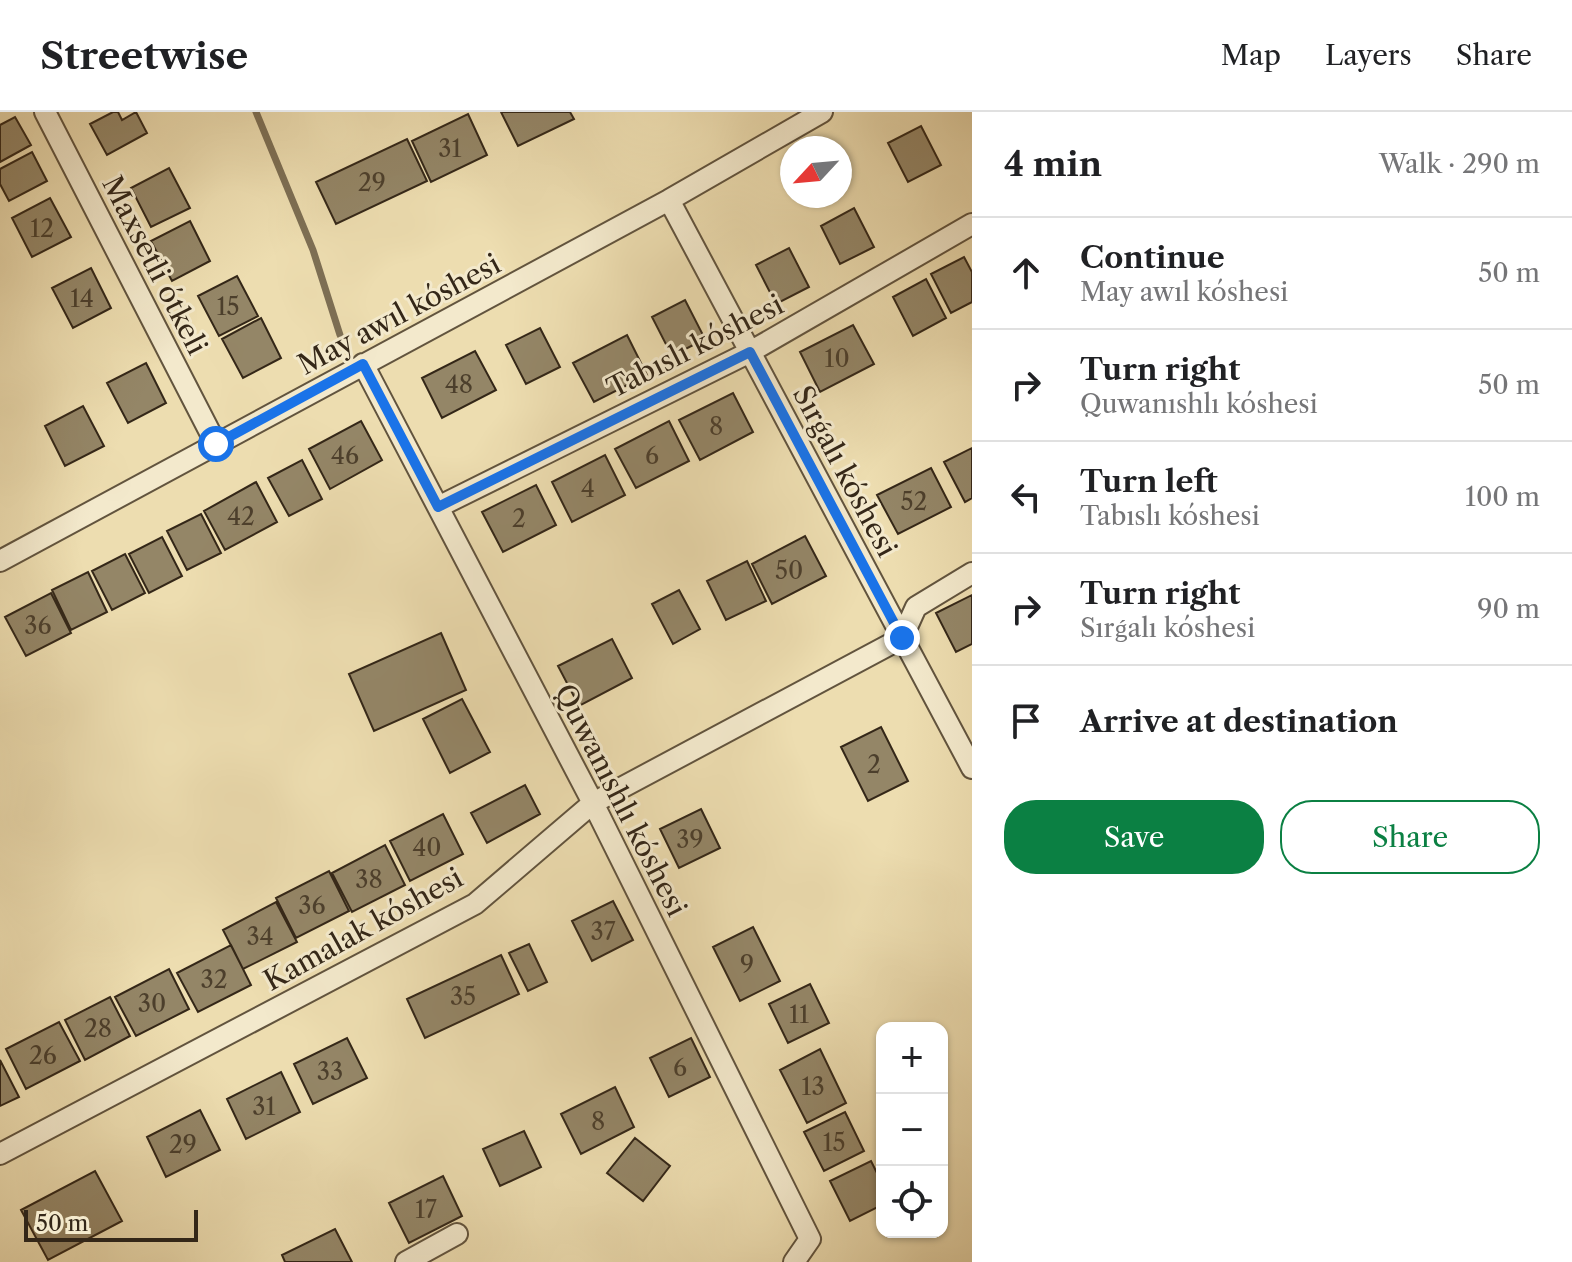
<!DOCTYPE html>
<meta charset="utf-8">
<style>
:root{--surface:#fff;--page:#f6f6f6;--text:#202124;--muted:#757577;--line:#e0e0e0;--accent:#0b8043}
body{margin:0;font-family:"Libre Caslon Text",serif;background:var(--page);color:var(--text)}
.controls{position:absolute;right:24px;bottom:24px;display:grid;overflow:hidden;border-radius:16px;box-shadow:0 2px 6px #0004}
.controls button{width:72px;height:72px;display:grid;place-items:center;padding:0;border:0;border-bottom:2px solid var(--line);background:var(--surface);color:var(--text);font:40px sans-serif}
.compass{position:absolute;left:780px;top:24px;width:72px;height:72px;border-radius:50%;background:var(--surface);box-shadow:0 2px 6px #0004;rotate:244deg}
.scale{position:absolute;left:24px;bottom:20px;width:174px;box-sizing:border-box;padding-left:8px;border:4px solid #342718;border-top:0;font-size:22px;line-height:28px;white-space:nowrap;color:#342718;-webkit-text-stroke:6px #f3e9cc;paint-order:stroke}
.stop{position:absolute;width:24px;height:24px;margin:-18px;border:6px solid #1a73e8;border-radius:50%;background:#fff}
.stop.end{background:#1a73e8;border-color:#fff;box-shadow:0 2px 8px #0008}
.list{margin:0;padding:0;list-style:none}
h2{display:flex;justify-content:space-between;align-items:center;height:104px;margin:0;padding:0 32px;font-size:34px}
h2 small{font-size:26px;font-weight:400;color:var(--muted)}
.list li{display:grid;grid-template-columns:52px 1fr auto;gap:24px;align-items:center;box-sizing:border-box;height:112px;padding:0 32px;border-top:2px solid var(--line)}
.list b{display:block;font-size:30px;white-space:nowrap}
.list p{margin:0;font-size:26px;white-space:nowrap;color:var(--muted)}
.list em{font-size:26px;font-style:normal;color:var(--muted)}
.actions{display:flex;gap:16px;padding:24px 32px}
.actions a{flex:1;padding:18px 0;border:2px solid var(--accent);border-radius:32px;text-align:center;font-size:28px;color:var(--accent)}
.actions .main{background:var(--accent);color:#fff}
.icon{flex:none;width:44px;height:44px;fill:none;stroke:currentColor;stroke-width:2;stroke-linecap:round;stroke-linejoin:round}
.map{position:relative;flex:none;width:972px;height:1150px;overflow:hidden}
header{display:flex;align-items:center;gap:48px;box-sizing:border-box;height:112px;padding:0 40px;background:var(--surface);border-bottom:2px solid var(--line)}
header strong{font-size:38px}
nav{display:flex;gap:44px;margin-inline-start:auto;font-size:28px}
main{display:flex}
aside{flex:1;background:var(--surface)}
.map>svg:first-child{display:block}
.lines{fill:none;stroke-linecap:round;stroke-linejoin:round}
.stream{stroke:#7d6f54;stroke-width:7}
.building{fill:#948667;stroke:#342718;stroke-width:2}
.street-casing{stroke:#62543e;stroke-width:24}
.street{stroke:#f3e9cc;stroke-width:20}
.route{stroke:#1a73e8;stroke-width:10}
.labels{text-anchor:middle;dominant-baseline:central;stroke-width:6;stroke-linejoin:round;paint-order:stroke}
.number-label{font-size:24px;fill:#4c3f2c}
.street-label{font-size:28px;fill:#342718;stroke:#f3e9cc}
</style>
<header>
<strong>Streetwise</strong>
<nav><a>Map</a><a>Layers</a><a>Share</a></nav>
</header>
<main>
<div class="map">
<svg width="972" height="1150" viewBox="0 0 972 1150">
<rect width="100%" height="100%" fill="#edddb0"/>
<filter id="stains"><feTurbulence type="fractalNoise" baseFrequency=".0025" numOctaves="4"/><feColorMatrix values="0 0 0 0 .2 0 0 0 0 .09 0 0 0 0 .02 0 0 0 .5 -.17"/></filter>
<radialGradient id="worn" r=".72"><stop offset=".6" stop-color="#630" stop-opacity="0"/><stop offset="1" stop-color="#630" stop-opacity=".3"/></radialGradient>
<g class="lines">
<path class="stream" d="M256,0l57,138 27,85"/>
</g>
<path class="building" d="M113,0h5l4,8 14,-8 11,21 -40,22 -17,-31z
M501,0h69l4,7 -56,27z
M468,2l19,41 -56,27 -19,-41z
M15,5l16,28 -31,17v-37z
M921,14l20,39 -33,17 -20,-39z
M407,27l20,42 -91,43 -20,-42z
M32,40l15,29 -38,20 -9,-17v-15z
M169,56l21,40 -39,19 -20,-39z
M50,86l21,39 -39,20 -20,-39z
M854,96l20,39 -34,17 -19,-38z
M190,109l20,40 -38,20 -21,-40z
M789,136l20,39 -33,17 -20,-39z
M964,145l8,15v30l-21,11 -20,-39z
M91,156l20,40 -38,20 -21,-40z
M237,164l21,40 -39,20 -21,-40z
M926,167l20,39 -33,18 -20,-39z
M685,188l20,39 -33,17 -20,-39z
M261,206l20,40 -38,20 -21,-39z
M853,213l21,39 -54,28 -20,-40z
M540,216l20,39 -34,17 -20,-39z
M627,223l20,40 -53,27 -21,-39z
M475,239l21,39 -54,28 -20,-40z
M146,251l20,40 -38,20 -21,-40z
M733,281l20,39 -53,28 -21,-40z
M83,294l21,40 -39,20 -20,-40z
M361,309l21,39 -52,29 -21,-40z
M669,309l20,40 -53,27 -21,-39z
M972,336v50l-7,4 -21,-40z
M605,343l20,40 -53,27 -20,-40z
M302,348l20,39 -33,17 -21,-38z
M931,356l20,39 -53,27 -21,-39z
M256,370l21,40 -52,28 -21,-39z
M536,373l20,40 -53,27 -21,-40z
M201,402l20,39 -34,17 -20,-39z
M805,424l21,40 -54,28 -20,-40z
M162,425l20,39 -33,17 -20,-39z
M125,442l20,39 -33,17 -20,-39z
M747,449l19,40 -40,19 -19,-39z
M88,460l19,40 -36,18 -19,-40z
M679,478l21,39 -27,15 -21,-40z
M51,481l20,40 -45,23 -21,-39z
M972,483v49l-16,8 -20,-39z
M441,521l25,57 -92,41 -25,-57z
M612,527l20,39 -53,28 -21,-40z
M462,587l28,53 -40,21 -27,-54z
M881,615l27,54 -40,20 -27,-54z
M525,673l15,29 -53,29 -16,-30z
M701,697l19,39 -41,20 -19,-39z
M443,702l20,40 -53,27 -20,-40z
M385,733l20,40 -53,27 -20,-39z
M329,759l20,40 -53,27 -20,-40z
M613,789l20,39 -41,21 -20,-40z
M276,790l21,40 -54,27 -20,-39z
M753,815l27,54 -40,20 -27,-54z
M529,832l18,38 -19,9 -19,-38z
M231,833l20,40 -53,27 -21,-39z
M501,843l18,39 -94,44 -18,-39z
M169,857l20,40 -53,27 -21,-39z
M810,872l19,39 -41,20 -19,-39z
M110,885l20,39 -45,24 -20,-40z
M59,910l21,39 -54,28 -20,-40z
M347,926l20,40 -54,26 -19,-40z
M691,926l19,39 -41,20 -19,-39z
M820,937l26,54 -39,20 -27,-53z
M0,948l19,37 -19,9z
M281,960l19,40 -54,27 -19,-40z
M615,975l19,40 -53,27 -20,-40z
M200,998l20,40 -54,27 -19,-40z
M845,1000l19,39 -40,20 -20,-39z
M524,1019l17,36 -41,19 -17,-37z
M635,1026l35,28 -27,35 -36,-28z
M871,1049l11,22v22l-32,16 -20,-40z
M95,1059l27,50 -74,39 -27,-50z
M443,1064l19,40 -53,27 -20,-40z
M335,1117l17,33h-67l-3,-7z"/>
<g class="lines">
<g class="street-casing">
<path id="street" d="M45,0l171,332
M669,88l303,568
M363,252l230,439 217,436 -16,23
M438,395l312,-155 222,-128
M0,449l669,-361 153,-88
M0,1042l475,-250 118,-101 309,-165 14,-31 56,-34
M406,1150l51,-28"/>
</g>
<use href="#street" class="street"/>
</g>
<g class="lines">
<path class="route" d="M216,332l147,-80 75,143 312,-155 152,286"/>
</g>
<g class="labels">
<g class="number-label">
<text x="450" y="36">31</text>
<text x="372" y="70">29</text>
<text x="42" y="116">12</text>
<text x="82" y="186">14</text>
<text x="228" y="194">15</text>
<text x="837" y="246">10</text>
<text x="459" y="272">48</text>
<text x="716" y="314">8</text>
<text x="345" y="343">46</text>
<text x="652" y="343">6</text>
<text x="588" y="376">4</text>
<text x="914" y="389">52</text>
<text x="241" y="404">42</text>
<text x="519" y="406">2</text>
<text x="789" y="458">50</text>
<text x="38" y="513">36</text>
<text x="874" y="652">2</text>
<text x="690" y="727">39</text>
<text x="427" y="735">40</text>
<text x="369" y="767">38</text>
<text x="312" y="793">36</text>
<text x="603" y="819">37</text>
<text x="260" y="824">34</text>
<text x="747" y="852">9</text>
<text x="214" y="867">32</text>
<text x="463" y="884">35</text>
<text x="152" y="891">30</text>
<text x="799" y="902">11</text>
<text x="98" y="916">28</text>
<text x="43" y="943">26</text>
<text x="680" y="955">6</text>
<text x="330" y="959">33</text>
<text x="813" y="974">13</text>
<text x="264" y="994">31</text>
<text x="598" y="1009">8</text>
<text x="834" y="1030">15</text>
<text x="183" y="1032">29</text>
<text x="426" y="1097">17</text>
</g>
<g class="street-label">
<text transform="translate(155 153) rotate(63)">Maxsetli ótkeli</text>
<text transform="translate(399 202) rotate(-28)">May awıl kóshesi</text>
<text transform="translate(695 234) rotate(-27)">Tabıslı kóshesi</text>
<text transform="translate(845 359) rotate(62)">Sırǵalı kóshesi</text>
<text transform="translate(621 688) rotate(63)">Quwanıshlı kóshesi</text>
<text transform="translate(363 817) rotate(-29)">Kamalak kóshesi</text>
</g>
</g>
<rect width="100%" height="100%" filter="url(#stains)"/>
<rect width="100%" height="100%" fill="url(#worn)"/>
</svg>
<div class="controls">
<button>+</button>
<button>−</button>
<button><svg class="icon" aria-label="locate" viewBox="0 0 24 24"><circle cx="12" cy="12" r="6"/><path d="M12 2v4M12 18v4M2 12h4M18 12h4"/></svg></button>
</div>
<svg class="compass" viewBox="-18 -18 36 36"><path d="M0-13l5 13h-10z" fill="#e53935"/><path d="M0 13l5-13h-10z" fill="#757577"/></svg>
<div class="scale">50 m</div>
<div class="stop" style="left:216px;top:332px"></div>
<div class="stop end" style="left:902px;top:526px"></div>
</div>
<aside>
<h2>4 min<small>Walk · 290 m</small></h2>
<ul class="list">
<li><svg class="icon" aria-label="ahead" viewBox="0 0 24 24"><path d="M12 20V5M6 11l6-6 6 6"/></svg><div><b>Continue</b><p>May awıl kóshesi</p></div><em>50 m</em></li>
<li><svg class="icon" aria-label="right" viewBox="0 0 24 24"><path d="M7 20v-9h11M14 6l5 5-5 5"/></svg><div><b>Turn right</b><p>Quwanıshlı kóshesi</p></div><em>50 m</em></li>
<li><svg class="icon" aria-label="left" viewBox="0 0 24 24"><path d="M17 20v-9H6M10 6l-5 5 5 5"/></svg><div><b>Turn left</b><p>Tabıslı kóshesi</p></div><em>100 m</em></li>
<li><svg class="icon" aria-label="right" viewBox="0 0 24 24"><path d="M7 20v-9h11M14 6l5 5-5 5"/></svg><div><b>Turn right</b><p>Sırǵalı kóshesi</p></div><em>90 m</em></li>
<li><svg class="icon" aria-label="arrive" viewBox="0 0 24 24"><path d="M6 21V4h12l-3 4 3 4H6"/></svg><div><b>Arrive at destination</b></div></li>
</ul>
<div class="actions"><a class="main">Save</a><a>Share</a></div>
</aside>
</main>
